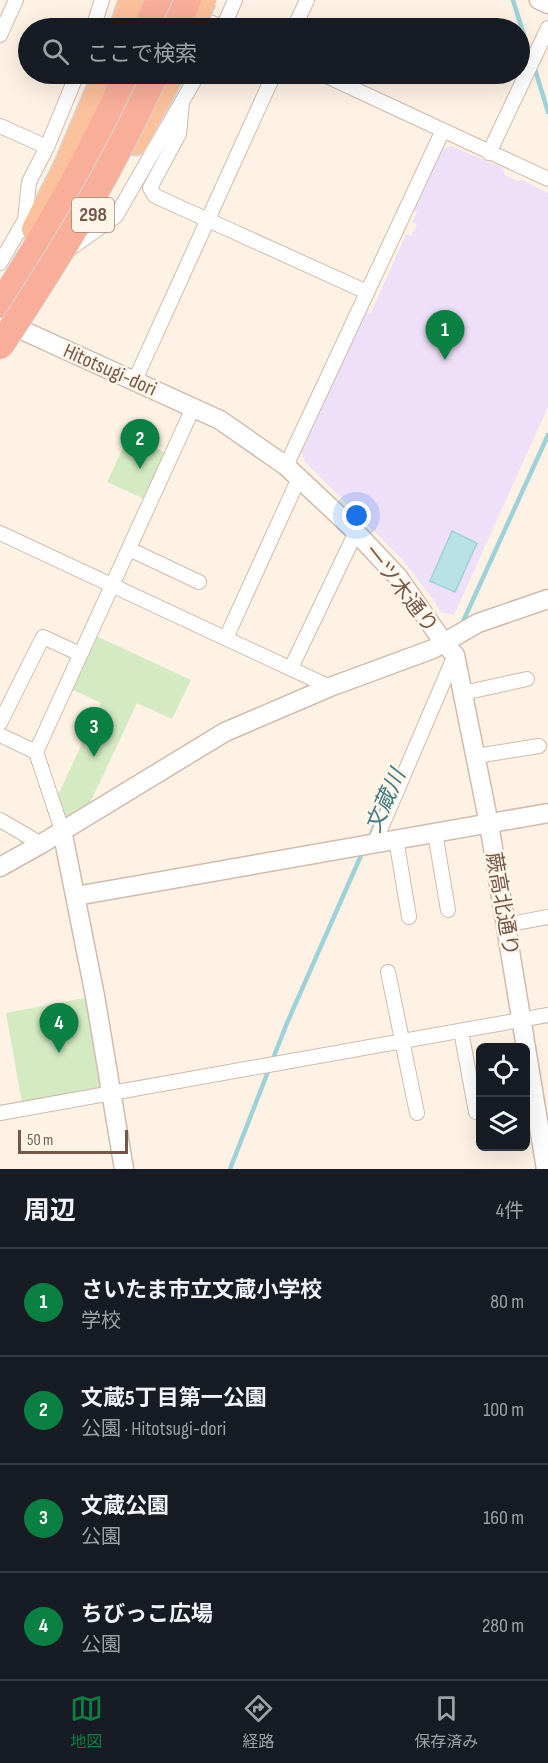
<!DOCTYPE html>
<html lang="ja">
<meta charset="utf-8">
<style>
:root{--surface:#171b24;--page:#20242c;--text:#f1f3f6;--muted:#9ea1a6;--line:#363941;--accent:#0b8043}
body{margin:0;font-family:"Sofia Sans Condensed","Noto Sans JP",sans-serif;background:var(--page);color:var(--text)}
.controls{position:absolute;right:18px;bottom:18px;display:grid;overflow:hidden;border-radius:9px;box-shadow:0 6px 24px #0002}
.controls button{width:54px;height:54px;display:grid;place-items:center;padding:0;border:0;border-bottom:2px solid var(--line);background:var(--surface);color:var(--text);font:30px sans-serif}
.scale{position:absolute;left:18px;bottom:15px;width:110px;box-sizing:border-box;padding-left:6px;border:3px solid #755749;border-top:0;font-size:16px;line-height:21px;white-space:nowrap;color:#755749;-webkit-text-stroke:4px #fff6ea;paint-order:stroke}
.you{position:absolute;left:357px;top:516px;width:21px;height:21px;margin:-15px;border:4px solid #fff;border-radius:50%;background:#1a73e8;box-shadow:0 0 0 9px #1a73e833}
.badge{display:grid;place-items:center;width:39px;height:39px;border-radius:50%;background:var(--accent);color:#fff;font-size:20px;font-weight:700}
.pin{position:absolute;translate:-50% -50px;filter:drop-shadow(0 2px 3px #0008)}
.pin::after{content:'';position:absolute;top:32px;width:21px;height:18px;background:inherit;clip-path:polygon(0 0,100% 0,50% 100%)}
.list{margin:0;padding:0;list-style:none}
h2{display:flex;justify-content:space-between;align-items:center;height:78px;margin:0;padding:0 24px;font-size:26px}
h2 small{font-size:20px;font-weight:400;color:var(--muted)}
.list li{display:grid;grid-template-columns:39px 1fr auto;gap:18px;align-items:center;box-sizing:border-box;height:108px;padding:0 24px;border-top:2px solid var(--line)}
.list b{display:block;font-size:22px;white-space:nowrap}
.list p{margin:0;font-size:20px;white-space:nowrap;color:var(--muted)}
.list em{font-size:20px;font-style:normal;color:var(--muted)}
.icon{flex:none;width:33px;height:33px;fill:none;stroke:currentColor;stroke-width:2;stroke-linecap:round;stroke-linejoin:round}
.map{position:relative;flex:none;width:548px;height:1169px;overflow:hidden}
.search{position:absolute;background:var(--surface);box-shadow:0 6px 24px #0002;left:18px;right:18px;top:18px;height:66px;display:flex;align-items:center;gap:15px;box-sizing:border-box;padding:0 21px;border-radius:33px;color:var(--muted);font-size:22px}
.sheet{height:510px;background:var(--surface)}
nav{display:flex;justify-content:space-around;align-items:center;box-sizing:border-box;height:84px;border-top:2px solid var(--line);background:var(--surface);font-size:16px;color:var(--muted)}
nav a{display:grid;justify-items:center;gap:3px}
nav .on{color:var(--accent)}
.map>svg:first-child{display:block}
.education{fill:#efe0f9}
.green{fill:#d4eac2}
.water{fill:#b8e2e6;stroke:#9ed2d8;stroke-width:1.5}
.lines{fill:none;stroke-linecap:round;stroke-linejoin:round}
.stream{stroke:#9ed2d8;stroke-width:4.5}
.minor-casing{stroke:#d0bbad;stroke-width:16}
.tertiary-casing{stroke:#d0bbad;stroke-width:21}
.trunk-casing{stroke:#dbd3d0;stroke-width:27}
.motorway-casing{stroke:#dbd3d0;stroke-width:28}
.minor{stroke:#fff;stroke-width:14}
.tertiary{stroke:#fff;stroke-width:18}
.trunk{stroke:#fac19a;stroke-width:24}
.motorway{stroke:#f8ae99;stroke-width:26}
.trunk-bridge-casing{stroke:#dbd3d0;stroke-width:27;stroke-linecap:butt}
.motorway-bridge-casing{stroke:#dbd3d0;stroke-width:28;stroke-linecap:butt}
.trunk-bridge{stroke:#fac19a;stroke-width:24}
.motorway-bridge{stroke:#f8ae99;stroke-width:26}
.labels{text-anchor:middle;dominant-baseline:central;stroke-width:5;stroke-linejoin:round;paint-order:stroke}
.shield{fill:#fff6ea;stroke:#9e8779;stroke-width:1.5}
.shield-label{font-size:20px;font-weight:bold;fill:#755749}
.street-label{font-size:21px;fill:#755749;stroke:#fff6ea}
.water-label{font-size:22px;font-style:italic;fill:#3f7a83;stroke:#fff6ea}
</style>
<div class="map">
<svg width="548" height="1169" viewBox="0 0 548 1169">
<rect width="100%" height="100%" fill="#fdf2e4"/>
<path class="education" d="M451,146l52,22 2,7 12,6 5,-1 26,13v214l-94,208 -14,-3 -7,-13 -31,-40 -97,-97 -4,-10 64,-141 6,2 35,-79 5,2 6,-12 -5,-2 5,-10 -4,-2 30,-61z"/>
<path class="green" d="M129,435l43,21 -21,46 -44,-20z
M94,635l97,45 -19,39 -35,-16 -47,100 -21,14 -5,-3 -6,-19 43,-92 -32,-15z
M95,996l18,97 -90,16 -17,-96z"/>
<path class="water" d="M452,531l25,12 -22,49 -25,-11z"/>
<g class="lines">
<path class="stream" d="M513,0l18,58
M534,66l14,46
M461,626l87,-191
M368,841l13,-31
M230,1169l57,-146 76,-172"/>
<g class="minor-casing">
<path id="minor" d="M193,15l31,13
M93,28l9,-28
M223,28l12,-28
M294,28l13,-28
M0,35l16,-35
M322,74l226,105
M182,102l-3,32 -29,54 5,8 212,96
M0,126l47,21
M489,153l59,-125
M71,248l45,-32 82,-142
M0,263l25,-43 4,-38 18,-35 30,-73
M135,380l139,-306
M286,466l157,-336
M0,533l330,154
M129,549l70,33
M226,638l73,-160
M291,668l65,-136
M463,693l64,-14
M0,723l43,-86 37,17
M0,735l36,17 26,78
M36,752l157,-344
M476,756l63,-10
M0,820l41,24
M435,833l13,77
M396,839l13,78
M375,842l80,-187
M505,925l43,-8
M388,972l29,141
M461,1031l15,81
M0,1113l548,-98"/>
</g>
<g class="tertiary-casing">
<path id="tertiary" d="M539,0l9,4
M0,320l220,100 66,46 65,61 47,50 46,66 11,12 34,169 57,345
M62,830l33,166 29,173
M0,867l41,-23 184,-112 105,-45 103,-38 45,-26 70,-24
M76,896l472,-83"/>
</g>
<g class="trunk-casing">
<path id="trunk" d="M122,28l9,-28
M135,143l37,-69
M34,229l31,-61 40,-94"/>
</g>
<g class="motorway-casing">
<path id="motorway" d="M146,28l13,-28
M0,305c47,-73 92,-151 127,-231"/>
</g>
<use href="#minor" class="minor"/>
<use href="#tertiary" class="tertiary"/>
<use href="#trunk" class="trunk"/>
<use href="#motorway" class="motorway"/>
<g class="trunk-bridge-casing">
<path id="trunk-bridge" d="M192,28l12,-28"/>
</g>
<g class="motorway-bridge-casing">
<path id="motorway-bridge" d="M175,28l13,-28
M0,346c58,-87 113,-177 155,-272"/>
</g>
<use href="#trunk-bridge" class="trunk-bridge"/>
<use href="#motorway-bridge" class="motorway-bridge"/>
</g>
<g class="labels">
<rect class="shield" x="72" y="198" width="42" height="34" rx="4.5"/>
<g class="shield-label">
<text x="93" y="215">298</text>
</g>
<g class="street-label">
<text transform="translate(110 370) rotate(24)">Hitotsugi-dori</text>
<text transform="translate(401 589) rotate(52)">一ツ木通り</text>
<text transform="translate(502 904) rotate(80)">蕨高北通り</text>
</g>
<g class="water-label">
<text transform="translate(386 801) rotate(-66)">文蔵川</text>
</g>
</g>
</svg>
<div class="controls">
<button><svg class="icon" aria-label="locate" viewBox="0 0 24 24"><circle cx="12" cy="12" r="6"/><path d="M12 2v4M12 18v4M2 12h4M18 12h4"/></svg></button>
<button><svg class="icon" aria-label="layers" viewBox="0 0 24 24"><path d="M12 4l9 5-9 5-9-5zM3 14l9 5 9-5"/></svg></button>
</div>
<div class="scale">50 m</div>
<div class="you"></div>
<div class="pin badge" style="left:445px;top:360px">1</div>
<div class="pin badge" style="left:140px;top:469px">2</div>
<div class="pin badge" style="left:94px;top:757px">3</div>
<div class="pin badge" style="left:59px;top:1053px">4</div>
<div class="search"><svg class="icon" aria-label="search" viewBox="0 0 24 24"><circle cx="10" cy="10" r="6"/><path d="M15 15l6 6"/></svg>ここで検索</div>
</div>
<section class="sheet">
<h2>周辺<small>4件</small></h2>
<ul class="list">
<li><span class="badge">1</span><div><b>さいたま市立文蔵小学校</b><p>学校</p></div><em>80 m</em></li>
<li><span class="badge">2</span><div><b>文蔵5丁目第一公園</b><p>公園 · Hitotsugi-dori</p></div><em>100 m</em></li>
<li><span class="badge">3</span><div><b>文蔵公園</b><p>公園</p></div><em>160 m</em></li>
<li><span class="badge">4</span><div><b>ちびっこ広場</b><p>公園</p></div><em>280 m</em></li>
</ul>
</section>
<nav>
<a class="on"><svg class="icon" aria-label="map" viewBox="0 0 24 24"><path d="M3 6l6-2 6 2 6-2v14l-6 2-6-2-6 2zM9 4v14M15 6v14"/></svg>地図</a>
<a><svg class="icon" aria-label="directions" viewBox="0 0 24 24"><path d="M12 3l9 9-9 9-9-9zM9 14v-3h6M13 9l2 2-2 2"/></svg>経路</a>
<a><svg class="icon" aria-label="saved" viewBox="0 0 24 24"><path d="M7 4h10v16l-5-4-5 4z"/></svg>保存済み</a>
</nav>
